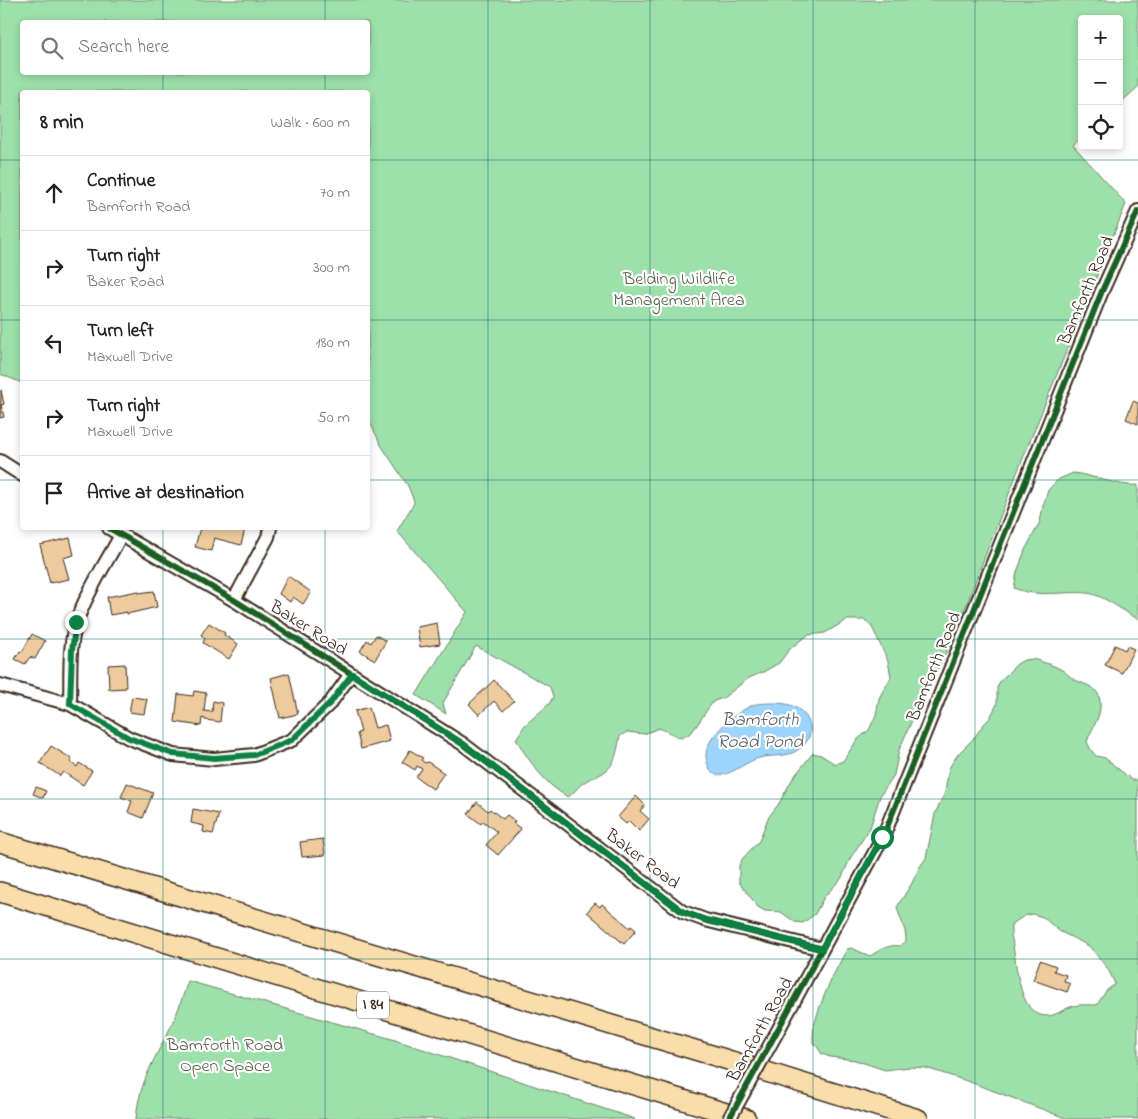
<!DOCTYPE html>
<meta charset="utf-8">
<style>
:root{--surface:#fff;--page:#f2f2f2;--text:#222;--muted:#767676;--line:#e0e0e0}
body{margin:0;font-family:"Indie Flower",sans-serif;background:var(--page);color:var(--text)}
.controls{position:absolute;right:15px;top:15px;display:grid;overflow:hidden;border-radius:5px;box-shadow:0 2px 8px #0003}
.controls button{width:45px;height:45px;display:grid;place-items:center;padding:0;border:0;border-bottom:1px solid var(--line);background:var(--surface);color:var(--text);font:25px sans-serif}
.stop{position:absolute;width:15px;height:15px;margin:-11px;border:4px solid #0b8043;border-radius:50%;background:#fff}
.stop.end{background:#0b8043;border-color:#fff;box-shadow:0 1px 5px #0008}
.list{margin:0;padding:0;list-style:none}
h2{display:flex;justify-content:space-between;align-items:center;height:65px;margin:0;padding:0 20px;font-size:21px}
h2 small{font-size:16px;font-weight:400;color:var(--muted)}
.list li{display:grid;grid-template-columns:32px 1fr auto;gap:15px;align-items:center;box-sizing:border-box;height:75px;padding:0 20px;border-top:1px solid var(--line)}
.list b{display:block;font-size:19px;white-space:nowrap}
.list p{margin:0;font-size:16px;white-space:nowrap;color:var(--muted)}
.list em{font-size:16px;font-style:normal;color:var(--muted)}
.icon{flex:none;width:28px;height:28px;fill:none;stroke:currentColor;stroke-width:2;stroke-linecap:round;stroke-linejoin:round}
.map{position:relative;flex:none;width:1138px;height:1119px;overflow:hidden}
.search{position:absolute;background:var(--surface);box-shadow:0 2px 8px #0003;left:20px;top:20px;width:350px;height:55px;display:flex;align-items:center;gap:12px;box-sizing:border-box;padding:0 18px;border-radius:5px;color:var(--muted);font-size:19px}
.panel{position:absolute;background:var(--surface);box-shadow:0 2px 8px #0003;left:20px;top:90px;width:350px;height:440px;border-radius:5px}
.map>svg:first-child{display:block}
.green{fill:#9de0ab;stroke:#6c8564;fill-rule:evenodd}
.water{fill:#9dd4fc;stroke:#7690a3}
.building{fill:#eecb9f;stroke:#3b2a1e}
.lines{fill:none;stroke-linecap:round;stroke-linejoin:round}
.minor-casing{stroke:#3b2a1e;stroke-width:16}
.highway-casing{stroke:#3b2a1e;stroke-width:22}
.minor{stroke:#fff;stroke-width:12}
.highway{stroke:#f9deab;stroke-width:19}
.minor-bridge-casing{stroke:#3b2a1e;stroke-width:16;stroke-linecap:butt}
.minor-bridge{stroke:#fff;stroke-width:12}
.cycleway-casing{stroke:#fff;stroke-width:9}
.cycleway{stroke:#1b5e20;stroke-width:6}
.route{stroke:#0b8043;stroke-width:6}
.grid{fill:none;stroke:#0f766e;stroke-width:1;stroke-opacity:0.55}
.labels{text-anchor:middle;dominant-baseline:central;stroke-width:4.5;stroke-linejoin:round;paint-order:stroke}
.shield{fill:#fff;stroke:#766a62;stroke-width:1}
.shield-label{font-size:16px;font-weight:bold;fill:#3b2a1e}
.park-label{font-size:18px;fill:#586148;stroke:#fff}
.street-label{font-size:18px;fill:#3b2a1e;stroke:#fff}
.water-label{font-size:19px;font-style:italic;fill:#585d61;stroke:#fff}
</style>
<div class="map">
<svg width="1138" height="1119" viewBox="0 0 1138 1119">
<rect width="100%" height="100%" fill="#fff"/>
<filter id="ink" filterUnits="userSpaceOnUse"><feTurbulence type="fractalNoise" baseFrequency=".02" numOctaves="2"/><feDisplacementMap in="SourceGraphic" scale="10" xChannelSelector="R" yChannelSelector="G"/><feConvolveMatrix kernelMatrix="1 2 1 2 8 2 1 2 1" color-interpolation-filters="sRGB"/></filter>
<g filter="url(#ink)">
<path class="green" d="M0,0h1138v87l-19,17v-85h-37v118l-9,8 53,59 -109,269 -63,164 -37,72 -18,41 -5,25 -14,21 -10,32 -19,29 -10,22 -17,18 -9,17 -12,9 -8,-1 -14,-10 -16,-1 -7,-4 -19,-25v-17l4,-7 16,-17 9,-23 10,-13 15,-27 20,-25 8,2 14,9 8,-3 14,-21 12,-10 7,-15 3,-17 12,-21 -3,-16 -17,-36 -7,-5h-17l-22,13 -16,2 -7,4 -13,11 -10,13 -14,8 -16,7 -26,20 -9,3 -5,6 -14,21 -6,6 -8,4 -22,-10 -15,6 -17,-2 -7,4c-3,15 -4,30 -19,38 -5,3 -11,4 -15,7 -8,4 -10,11 -18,16 -23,-12 -39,-36 -52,-58l9,-14 24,-21 4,-7 -3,-10 -74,-41 -33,57 3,11 -30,-19 51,-83 -70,-81 17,-28v-2l-6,-15 -27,-41 -13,-27v-326h-346v291l-22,-9zM22,22h346v50h-346z
M1073,473c20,2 46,14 65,12v134c-14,-7 -36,-25 -51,-26 -24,-2 -51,5 -73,-5l3,-16 8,-22 15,-28 3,-16 5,-16 11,-11z
M1033,659c9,3 21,6 29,11 5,3 8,7 13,10 11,5 24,7 25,21 2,17 -9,27 -13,41l4,8 5,6 9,2 27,22h6v339h-70l-98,-37 -44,-14 -16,-1 -25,3 -30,-10 -25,-3 -8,-3 -9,-13c-2,-24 22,-70 34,-92l4,-1 19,8c10,-6 18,-12 30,-10l6,-5c0,-14 -6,-21 -9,-34l15,-24 7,-15 7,-10 9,-44 10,-22 4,-24 9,-14 16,-16 10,-14 6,-6 7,-14v-16l3,-7 17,-17 7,-4zM1032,914l11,3 16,14 30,15 19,23 7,15 -9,7 -9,14c-9,0 -20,-1 -27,2 -8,3 -13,8 -22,9 -32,2 -31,-60 -37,-81v-10l13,-9z
M188,981l204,58 243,80h-499c3,-39 21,-63 37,-97 6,-13 10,-27 15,-41z"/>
<path class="water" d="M756,704c9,-1 25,-2 34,1 18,6 28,26 13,41 -15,14 -29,7 -47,13 -17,6 -45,34 -50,-2 -2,-20 33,-48 50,-53z"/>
<path class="building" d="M1,390l3,14 -3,1 3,12 -4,1z
M1133,401l5,2v21l-12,-5z
M200,528h44l1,1 -4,16 -27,-7 -3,13 -16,-4z
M70,538l4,17 -11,3 6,21 -19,4 -10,-38z
M288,576l23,16 -8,12 -10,-7 -3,5 -11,-8z
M138,591v2l16,-2 3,16 -30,7v-2l-17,3 -3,-18z
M209,623l16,10 -1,2 14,9 -9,15 -26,-16 2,-5 -4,-3z
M437,623l3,21 -20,3 -3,-20z
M32,634l13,7 -10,18 -5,-2 -5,7 -10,-5 5,-8 2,1z
M376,635l10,6 -11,19 -15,-9 7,-11 4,3z
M1115,645l10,5 2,-4 7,3 -12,24 -17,-8z
M125,664l1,24 -17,1 -1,-24z
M289,673l9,41 -18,4 -9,-40z
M494,680l20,21 -11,10 -9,-10 -15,14 -10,-11z
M194,691l12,2 -2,18 8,1 1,-11 9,2 -2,19 -15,-2v-1l-3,-1 -1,8 -26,-4 3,-28 15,2z
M132,697l15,2 -3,15 -15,-2z
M369,707l6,21 11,-3 4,16 -29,8 -4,-16 4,-1 -6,-21z
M51,746l21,13 -2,3 7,5 2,-4 13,8 -9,14 -20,-13 -3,4 -20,-13z
M410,750l13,8 -2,2 4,3 3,-1 16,11 -11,16 -17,-12 6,-8 -5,-3 -2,4 -13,-8z
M127,783l26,10 -10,25 -15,-6 4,-11 -11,-4z
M36,787l10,4 -3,7 -10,-4z
M636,796l9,9 -5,6 9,8 -10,12 -10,-10 -3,3 -8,-7z
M477,802l11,9 2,-2 13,10 4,-4 8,6 -2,2 8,6 -23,26 -12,-10 11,-13 -14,-11 -2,3 -13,-10z
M193,809l26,5 -6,20 -10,-2 1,-6 -13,-3z
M323,839l2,16 -23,2 -2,-15z
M595,903l5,4 2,-3 28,24 1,-2 5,4 -12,14 -37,-32z
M1040,960l16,6 -2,5 12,4 -2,6 6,3 -3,8 -34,-12z"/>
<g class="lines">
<g class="minor-casing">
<path id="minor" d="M0,461l22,14
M109,528l125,72 229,144 220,168 22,8 117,29
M234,600l34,-63 2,-9
M0,685l70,19 59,34 44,17 41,4 40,-4 38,-15 39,-38 20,-28
M70,704c1,-27 -2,-58 7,-84 11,-30 29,-57 44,-85
M776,1034l107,-197 219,-546 36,-80"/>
</g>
<g class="highway-casing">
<path id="highway" d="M0,842l715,214 203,63
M0,892l746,227"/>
</g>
<use href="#minor" class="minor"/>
<use href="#highway" class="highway"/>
<g class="minor-bridge-casing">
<path id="minor-bridge" d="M729,1119l47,-85"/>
</g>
<use href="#minor-bridge" class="minor-bridge"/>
<g class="cycleway-casing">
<path id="cycleway" d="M109,528l125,72 229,144 220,168 22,8 117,29
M729,1119l154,-282 219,-546 36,-80"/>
</g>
<use href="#cycleway" class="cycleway"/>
</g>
</g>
<g class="lines" filter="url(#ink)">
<path class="route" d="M76,622l-4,28 -2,54 59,34 44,16 41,4 40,-3 38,-15 39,-38 21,-28 111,70 220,168 22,8 117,29 60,-112"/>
</g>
<path class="grid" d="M163,0v22M325,0v22M488,0v1119M650,0v1119M813,0v1119M975,0v1119M163,72v20M325,72v20M0,160h22M368,160h770M0,320h22M368,320h770M0,480h22M368,480h770M163,528v591M325,528v591M0,639h1138M0,799h1138M0,959h1138"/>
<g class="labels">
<rect class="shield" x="357" y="991.5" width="32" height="27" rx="4"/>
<g class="shield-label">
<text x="373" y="1005">I 84</text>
</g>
<g class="park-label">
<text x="679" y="280">Belding Wildlife<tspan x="679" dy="21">Management Area</tspan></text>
<text x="225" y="1046">Bamforth Road<tspan x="225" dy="21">Open Space</tspan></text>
</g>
<g class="street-label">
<text transform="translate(1087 291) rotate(-67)">Bamforth Road</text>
<text transform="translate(308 629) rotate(32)">Baker Road</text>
<text transform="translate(935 667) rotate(-68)">Bamforth Road</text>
<text transform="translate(642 860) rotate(37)">Baker Road</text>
<text transform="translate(761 1030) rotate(-61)">Bamforth Road</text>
</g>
<g class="water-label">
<text x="760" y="720">Bamforth<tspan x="760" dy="22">Road Pond</tspan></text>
</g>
</g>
</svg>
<div class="controls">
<button>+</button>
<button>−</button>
<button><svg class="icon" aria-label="locate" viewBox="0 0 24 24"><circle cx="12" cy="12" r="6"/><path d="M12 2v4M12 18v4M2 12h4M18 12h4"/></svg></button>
</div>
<div class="stop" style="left:882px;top:837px"></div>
<div class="stop end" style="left:76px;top:622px"></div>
<div class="search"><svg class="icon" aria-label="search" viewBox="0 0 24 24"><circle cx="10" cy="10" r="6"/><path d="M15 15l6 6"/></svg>Search here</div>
<section class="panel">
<h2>8 min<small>Walk · 600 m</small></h2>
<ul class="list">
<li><svg class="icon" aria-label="ahead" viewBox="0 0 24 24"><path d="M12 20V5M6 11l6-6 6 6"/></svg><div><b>Continue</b><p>Bamforth Road</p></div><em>70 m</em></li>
<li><svg class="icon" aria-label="right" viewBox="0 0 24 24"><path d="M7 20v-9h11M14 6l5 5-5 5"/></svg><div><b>Turn right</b><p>Baker Road</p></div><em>300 m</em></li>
<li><svg class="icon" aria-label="left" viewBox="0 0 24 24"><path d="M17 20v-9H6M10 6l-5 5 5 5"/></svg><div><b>Turn left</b><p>Maxwell Drive</p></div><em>180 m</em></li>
<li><svg class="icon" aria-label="right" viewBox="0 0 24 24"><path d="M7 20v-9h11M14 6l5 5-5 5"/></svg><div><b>Turn right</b><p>Maxwell Drive</p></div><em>50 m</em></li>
<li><svg class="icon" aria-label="arrive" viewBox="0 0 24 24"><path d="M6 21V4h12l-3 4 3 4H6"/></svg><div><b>Arrive at destination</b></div></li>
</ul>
</section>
</div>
